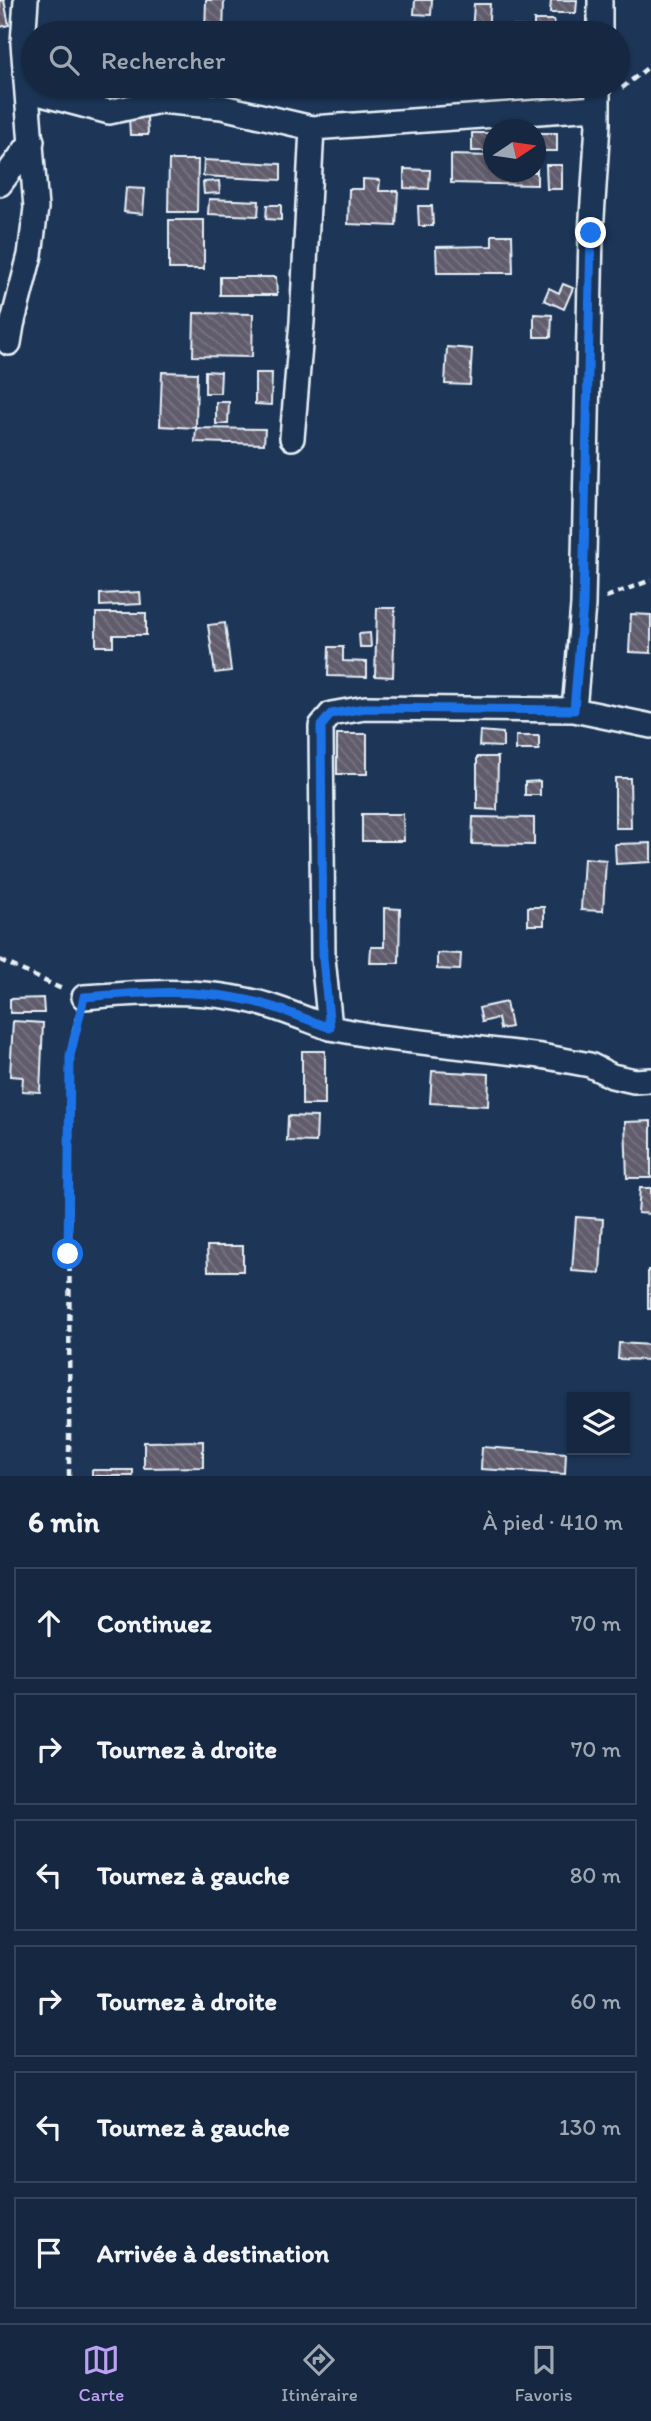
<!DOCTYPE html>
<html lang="fr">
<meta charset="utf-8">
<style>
:root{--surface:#162841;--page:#1f3048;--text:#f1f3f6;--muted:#9ea6b1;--line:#35445a;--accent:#bca0f2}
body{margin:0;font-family:Itim,sans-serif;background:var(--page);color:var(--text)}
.controls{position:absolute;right:21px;bottom:21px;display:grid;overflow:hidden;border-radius:0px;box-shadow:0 2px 5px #0004}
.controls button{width:63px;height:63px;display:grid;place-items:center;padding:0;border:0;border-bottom:2px solid var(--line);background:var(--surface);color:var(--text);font:35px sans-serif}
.compass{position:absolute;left:483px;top:119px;width:63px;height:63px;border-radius:50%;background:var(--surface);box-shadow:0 2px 5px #0004;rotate:77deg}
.stop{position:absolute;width:21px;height:21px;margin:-16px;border:5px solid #1a73e8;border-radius:50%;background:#fff}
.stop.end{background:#1a73e8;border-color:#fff;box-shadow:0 2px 7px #0008}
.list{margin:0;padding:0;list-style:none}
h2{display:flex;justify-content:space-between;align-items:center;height:91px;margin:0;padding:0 28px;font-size:30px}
h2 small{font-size:23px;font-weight:400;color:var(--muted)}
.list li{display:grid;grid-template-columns:46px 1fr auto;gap:21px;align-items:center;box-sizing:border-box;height:112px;margin:0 14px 14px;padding:0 14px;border:2px solid var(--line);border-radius:0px}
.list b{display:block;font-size:26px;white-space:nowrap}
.list em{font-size:23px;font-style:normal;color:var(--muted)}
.icon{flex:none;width:38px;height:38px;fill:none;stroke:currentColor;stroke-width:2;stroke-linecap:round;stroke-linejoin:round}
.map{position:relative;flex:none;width:651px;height:1476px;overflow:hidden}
.search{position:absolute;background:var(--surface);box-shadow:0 2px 5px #0004;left:21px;right:21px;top:21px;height:77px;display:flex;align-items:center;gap:18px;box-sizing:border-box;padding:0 24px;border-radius:38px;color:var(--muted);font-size:26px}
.sheet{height:847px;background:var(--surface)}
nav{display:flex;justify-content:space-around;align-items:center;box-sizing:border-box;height:98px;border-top:2px solid var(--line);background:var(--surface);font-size:19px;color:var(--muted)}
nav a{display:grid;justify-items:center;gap:4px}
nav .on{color:var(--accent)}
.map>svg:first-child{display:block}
.building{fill:url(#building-back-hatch);stroke:#e8f1f8;stroke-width:2}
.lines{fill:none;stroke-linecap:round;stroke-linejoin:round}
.street-casing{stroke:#e8f1f8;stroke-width:28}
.path{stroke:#e8f1f8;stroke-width:4.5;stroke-dasharray:7 5;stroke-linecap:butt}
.street{stroke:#1d3557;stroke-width:23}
.route{stroke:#1a73e8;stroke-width:9}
</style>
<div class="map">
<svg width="651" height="1476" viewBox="0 0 651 1476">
<defs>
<pattern id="building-back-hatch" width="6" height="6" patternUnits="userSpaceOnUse" patternTransform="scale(1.75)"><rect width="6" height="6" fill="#605c6c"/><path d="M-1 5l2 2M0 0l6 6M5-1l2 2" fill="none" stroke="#777482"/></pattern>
</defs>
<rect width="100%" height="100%" fill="#1d3557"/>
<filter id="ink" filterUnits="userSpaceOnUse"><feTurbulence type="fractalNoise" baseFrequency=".0143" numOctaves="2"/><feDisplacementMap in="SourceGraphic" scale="14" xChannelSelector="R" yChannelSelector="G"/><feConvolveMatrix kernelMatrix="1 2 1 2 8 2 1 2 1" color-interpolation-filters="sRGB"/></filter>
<g filter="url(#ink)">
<path class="building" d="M0,0h4l5,25 -9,2z
M206,0h18l-1,33h-18z
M415,0h17l-1,15 -17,-1z
M551,0h26l-1,13h-26z
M474,4h16l-2,29h-16z
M534,20h20v13h-59v-7l39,1z
M129,117h18l1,18h-18z
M472,133h22v18h-22z
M536,133h21v18h-21z
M451,155l43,1v16h42l1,-15v28l-86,-2z
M169,160h29l-1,52h-29z
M204,160l77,4v16l-78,-4z
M546,165h16v24h-15z
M404,169l26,1 -1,19 -25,-1z
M363,179l17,1 -1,11h19l-2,35 -48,-2 1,-35h14z
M219,181l1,12 -16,1 -1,-12z
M126,188l19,1 -2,25 -19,-2z
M209,199l50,2 -1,15 -50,-2z
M267,205h14v15l-15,-1z
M418,206h14l1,20h-14z
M169,220h35v49h-35z
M492,235h20l1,38h-76l-1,-26 56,-1z
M220,277h56l1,18h-57z
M563,284l10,4 -9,21 -20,-9 5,-12 10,5z
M194,313l59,1 -1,43 -59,-1z
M534,314l18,1 -1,22h-17z
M447,347l25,2 -2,36 -25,-1z
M205,371l16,1 -1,21h-15z
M162,372l35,1 -1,55 -36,-2z
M255,373h17l-1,32 -16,-1z
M216,402h13l-1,22h-12z
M196,428l69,1 -1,15 -69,-2z
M140,592l1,12 -41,2v-12z
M377,608h18l-2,69 -18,-1z
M96,613h50v22h-33v11h-17z
M631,614l20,1v38l-22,-1z
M225,623l6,48 -16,2 -7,-48z
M370,633l1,14h-11l-1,-13z
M329,647h14v14l24,1v15l-39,-1z
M480,731l23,2v14l-24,-1z
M337,734h30v40h-30z
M516,736h23v14h-23z
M477,757h21l-1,53 -20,-1z
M615,778h15l1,50h-16z
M540,781v14h-15v-13z
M362,814h41l1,27h-42z
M473,817l61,1v27l-62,-1z
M651,843v19l-35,2 -1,-20z
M584,858l22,2 -3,51 -22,-1z
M528,907h16v18h-16z
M384,908l16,1 -1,54h-29l1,-16h13z
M437,953l24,1 -1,16 -23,-1z
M43,998l1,15h-34v-14z
M506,1002l5,25 -11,2 -2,-11 -16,4 -3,-14z
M13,1021l30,2 -3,69 -18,-1 1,-14 -13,-1z
M302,1051h23v54h-23z
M432,1071l57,3 -1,32 -58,-3z
M288,1116l29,1 -1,25 -29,-1z
M651,1121v57h-24l-2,-56z
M640,1188h11v26l-13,-1z
M576,1217l27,2 -3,54 -28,-2z
M207,1246h36v25h-35z
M648,1270h3v39h-3z
M619,1343l32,2v15l-33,-1z
M203,1441v26l-59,1v-26z
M482,1447l84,6 -1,21 -84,-5z
M92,1470h41v6h-41z"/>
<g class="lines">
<g class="street-casing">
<path id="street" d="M600,33v-33
M41,86l4,9 64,17 51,-11 62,6 90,21 284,-20
M0,184l32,-43
M9,343l3,-18 18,-70 6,-47 -13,-165 3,-43
M292,438l10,-116 10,-194
M574,710l77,16
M84,997c50,-4 102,-8 152,1 32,5 64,19 94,30l-7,-70 -2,-232 10,-12 34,-6 209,2 9,-105 8,-372 7,-109v-38
M330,1028l49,9 162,19 49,9 22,11 22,5 17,-1"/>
</g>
<path class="path" d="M622,88l29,-23
M606,597l45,-17
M0,960l62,29
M69,1476l1,-420 7,-38"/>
<use href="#street" class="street"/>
</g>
</g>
<g class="lines" filter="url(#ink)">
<path class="route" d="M68,1254l2,-198 14,-59c50,-4 102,-8 152,1 32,5 64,19 94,30l-7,-70 -2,-232 10,-12 34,-6 209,2 9,-105 8,-372"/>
</g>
</svg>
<div class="controls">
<button><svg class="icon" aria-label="layers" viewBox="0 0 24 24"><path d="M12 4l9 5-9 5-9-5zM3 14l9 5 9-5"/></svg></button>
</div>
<svg class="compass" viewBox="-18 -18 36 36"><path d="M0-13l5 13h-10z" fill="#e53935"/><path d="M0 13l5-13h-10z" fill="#9ea6b1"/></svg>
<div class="stop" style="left:68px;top:1254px"></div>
<div class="stop end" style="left:591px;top:233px"></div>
<div class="search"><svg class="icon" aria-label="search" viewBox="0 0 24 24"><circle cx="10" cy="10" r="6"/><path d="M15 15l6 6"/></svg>Rechercher</div>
</div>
<section class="sheet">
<h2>6 min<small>À pied · 410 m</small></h2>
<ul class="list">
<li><svg class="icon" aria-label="ahead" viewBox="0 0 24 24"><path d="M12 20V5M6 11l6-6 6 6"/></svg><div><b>Continuez</b></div><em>70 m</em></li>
<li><svg class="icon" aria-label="right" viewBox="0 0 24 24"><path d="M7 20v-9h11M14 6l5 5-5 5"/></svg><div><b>Tournez à droite</b></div><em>70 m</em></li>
<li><svg class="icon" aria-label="left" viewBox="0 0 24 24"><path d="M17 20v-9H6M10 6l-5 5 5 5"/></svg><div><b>Tournez à gauche</b></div><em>80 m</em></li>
<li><svg class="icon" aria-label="right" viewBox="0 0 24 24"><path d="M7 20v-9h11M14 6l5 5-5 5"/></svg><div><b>Tournez à droite</b></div><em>60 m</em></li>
<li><svg class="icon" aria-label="left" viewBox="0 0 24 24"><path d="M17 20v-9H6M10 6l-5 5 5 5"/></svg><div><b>Tournez à gauche</b></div><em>130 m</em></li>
<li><svg class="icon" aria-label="arrive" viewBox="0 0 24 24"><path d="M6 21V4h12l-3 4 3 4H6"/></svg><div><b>Arrivée à destination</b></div></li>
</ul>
</section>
<nav>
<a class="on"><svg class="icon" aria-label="map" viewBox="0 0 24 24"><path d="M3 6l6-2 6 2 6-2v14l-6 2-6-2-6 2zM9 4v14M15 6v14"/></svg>Carte</a>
<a><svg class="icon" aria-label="directions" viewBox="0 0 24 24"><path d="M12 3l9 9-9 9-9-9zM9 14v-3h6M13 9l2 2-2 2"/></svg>Itinéraire</a>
<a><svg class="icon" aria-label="saved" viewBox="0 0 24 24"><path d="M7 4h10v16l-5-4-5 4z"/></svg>Favoris</a>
</nav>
